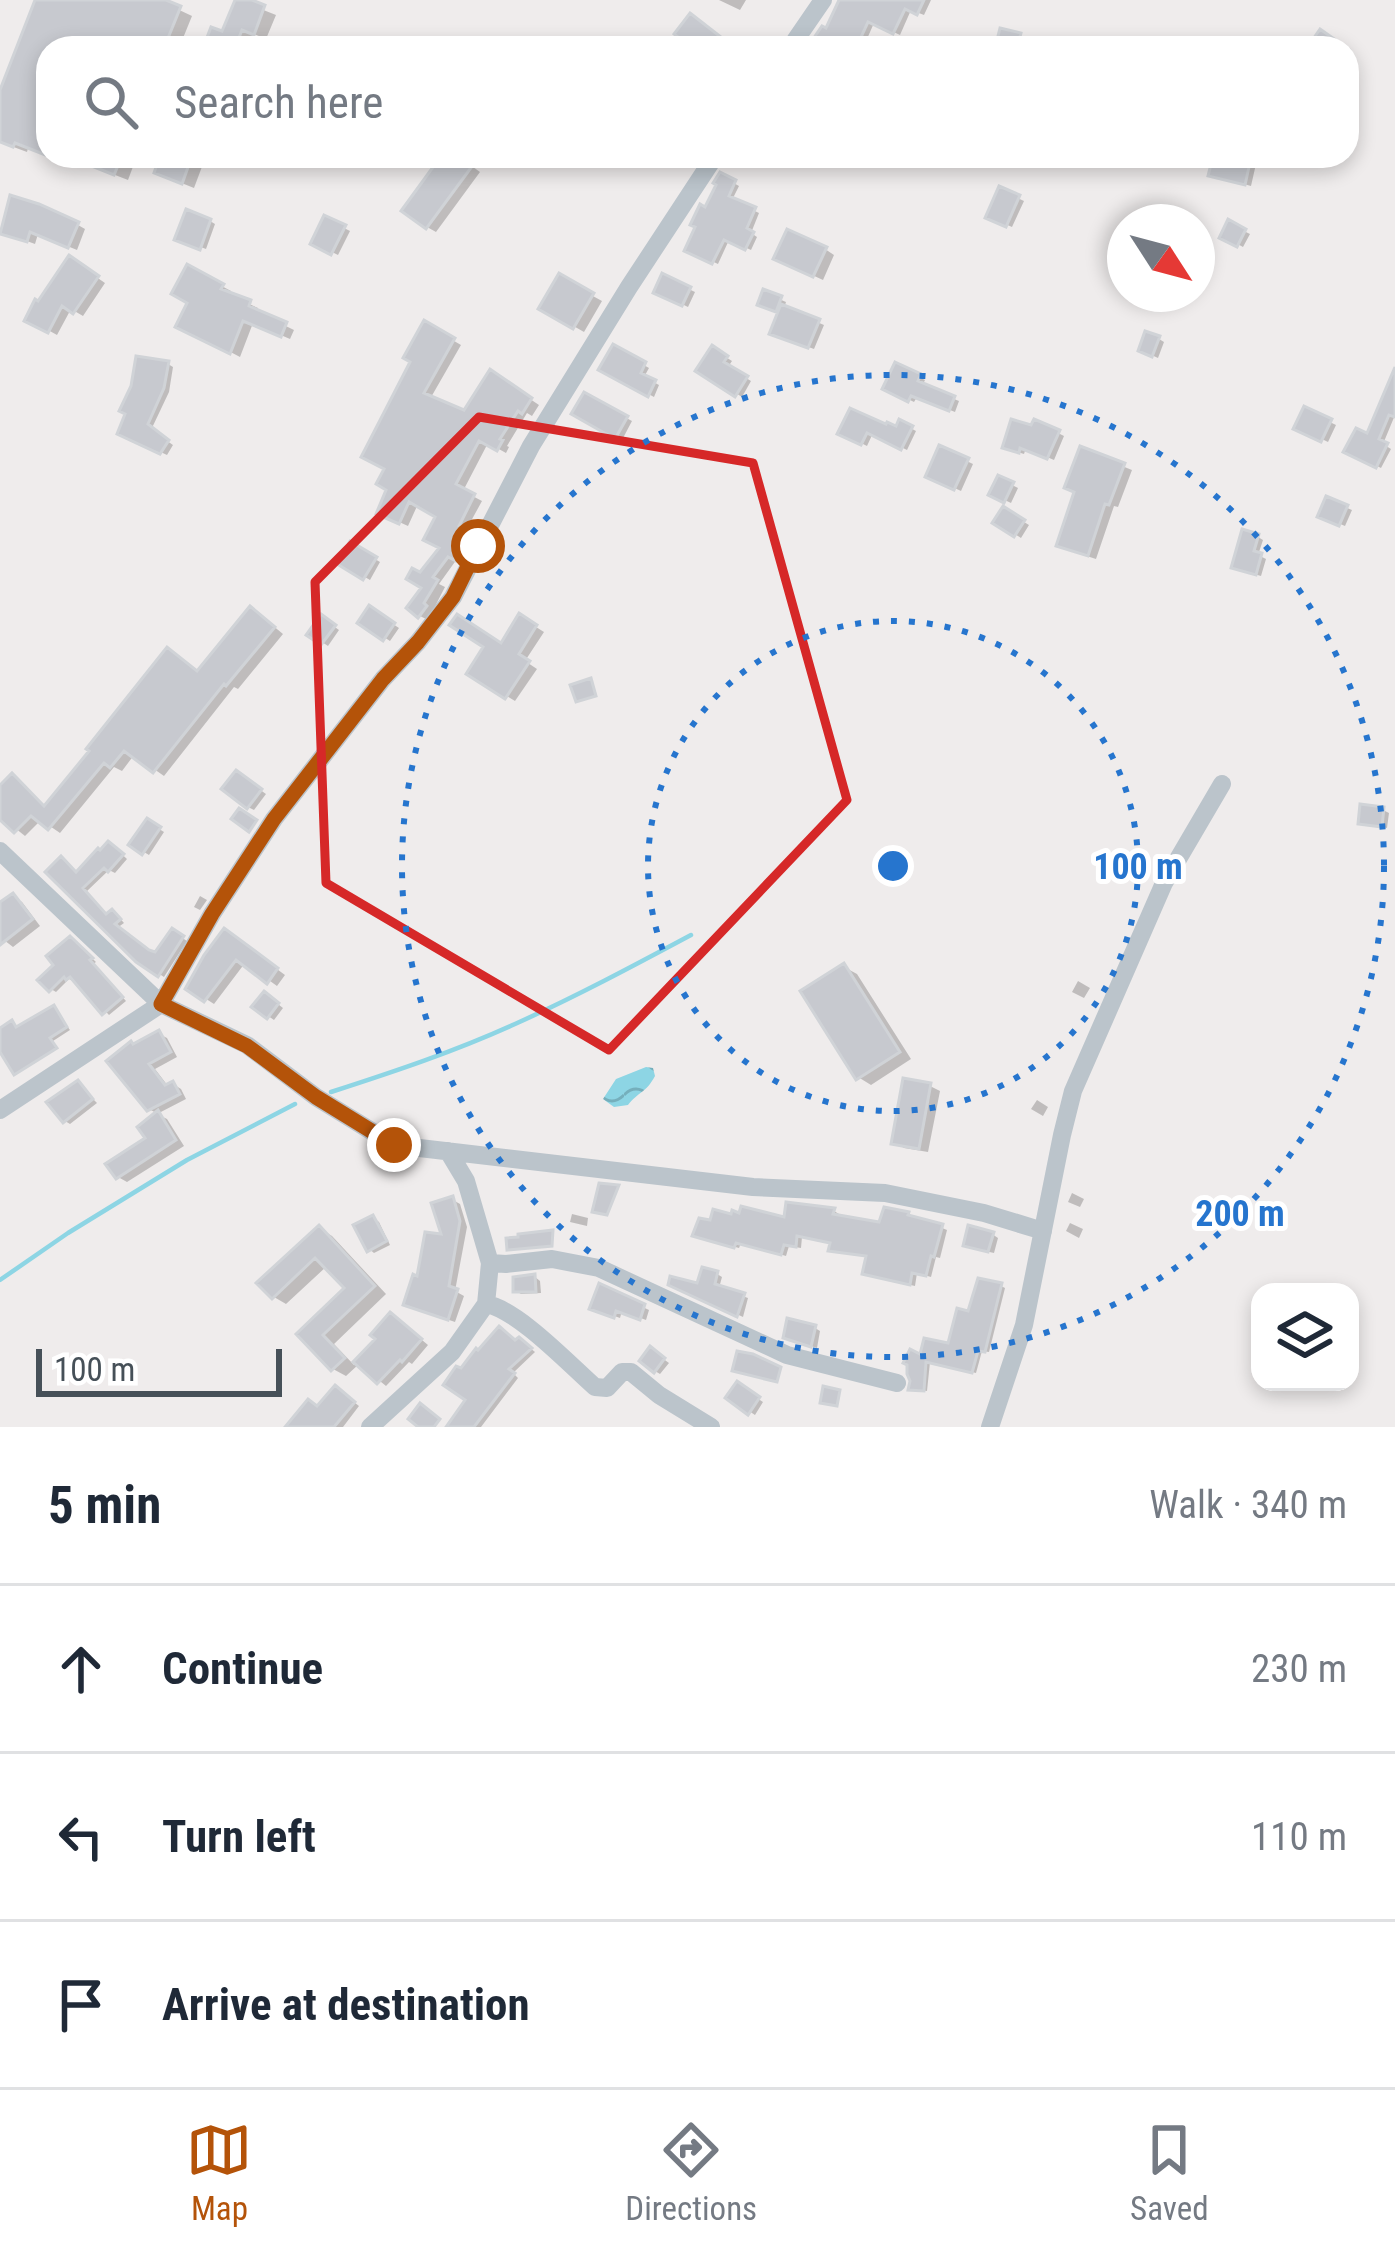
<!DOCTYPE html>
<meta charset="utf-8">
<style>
:root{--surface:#fff;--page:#f6f6f7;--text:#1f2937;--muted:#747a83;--line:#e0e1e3;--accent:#b45309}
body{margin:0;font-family:"Roboto Condensed",sans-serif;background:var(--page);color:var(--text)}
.controls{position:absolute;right:36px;bottom:36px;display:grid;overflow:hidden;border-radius:24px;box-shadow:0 6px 18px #0003}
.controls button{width:108px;height:108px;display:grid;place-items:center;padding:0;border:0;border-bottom:3px solid var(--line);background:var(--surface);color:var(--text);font:60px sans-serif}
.compass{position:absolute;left:1107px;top:204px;width:108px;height:108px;border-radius:50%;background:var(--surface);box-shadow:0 6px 18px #0003;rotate:126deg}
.scale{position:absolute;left:36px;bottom:30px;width:246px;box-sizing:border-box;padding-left:12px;border:6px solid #465058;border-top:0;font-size:33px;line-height:42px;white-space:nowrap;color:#465058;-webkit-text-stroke:9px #fff;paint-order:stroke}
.stop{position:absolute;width:36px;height:36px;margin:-27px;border:9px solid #b45309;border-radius:50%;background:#fff}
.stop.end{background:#b45309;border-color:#fff;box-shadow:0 3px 12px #0008}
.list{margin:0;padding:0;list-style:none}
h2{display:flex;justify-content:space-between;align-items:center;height:156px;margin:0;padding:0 48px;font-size:51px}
h2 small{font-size:39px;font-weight:400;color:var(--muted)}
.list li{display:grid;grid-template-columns:78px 1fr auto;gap:36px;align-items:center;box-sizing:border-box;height:168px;padding:0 48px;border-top:3px solid var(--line)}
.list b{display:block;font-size:45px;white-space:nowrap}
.list em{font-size:39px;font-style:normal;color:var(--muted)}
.icon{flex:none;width:66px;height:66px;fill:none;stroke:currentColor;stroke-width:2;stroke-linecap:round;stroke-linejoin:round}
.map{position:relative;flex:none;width:1395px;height:1427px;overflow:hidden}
.search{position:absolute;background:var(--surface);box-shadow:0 6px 18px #0003;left:36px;right:36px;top:36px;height:132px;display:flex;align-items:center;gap:30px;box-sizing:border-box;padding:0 42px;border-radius:36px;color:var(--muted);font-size:45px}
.sheet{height:660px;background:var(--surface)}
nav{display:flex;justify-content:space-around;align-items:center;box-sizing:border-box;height:168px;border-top:3px solid var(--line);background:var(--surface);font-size:33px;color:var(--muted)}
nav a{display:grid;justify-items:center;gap:6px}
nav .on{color:var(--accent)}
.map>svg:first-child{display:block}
.water{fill:url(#water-waves)}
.shadow{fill:#0003}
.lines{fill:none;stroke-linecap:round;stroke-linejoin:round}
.stream{stroke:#8dd5e4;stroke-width:4.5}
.building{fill:#c7c9cf;stroke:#d0d3d7;stroke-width:3}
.street{stroke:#bbc4cb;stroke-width:18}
.route{stroke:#b45309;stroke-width:15}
.marked{fill:none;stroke:#d62828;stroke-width:9;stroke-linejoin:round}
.ring{fill:none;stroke:#2675ce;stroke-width:6;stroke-dasharray:6 12}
.centre{fill:#2675ce;stroke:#fff;stroke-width:6}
.ring-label{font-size:36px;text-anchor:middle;font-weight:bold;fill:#2675ce;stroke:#fff;stroke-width:10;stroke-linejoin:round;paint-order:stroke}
</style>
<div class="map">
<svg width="1395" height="1427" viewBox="0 0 1395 1427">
<defs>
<pattern id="water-waves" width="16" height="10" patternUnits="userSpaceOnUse" patternTransform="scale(3)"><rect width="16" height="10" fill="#8dd5e4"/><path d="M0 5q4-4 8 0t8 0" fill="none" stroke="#75afbc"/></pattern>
</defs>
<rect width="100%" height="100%" fill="#efecec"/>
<path class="water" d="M646,1067l7,1 2,8c-9,17 -17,16 -27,29l-14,2 -11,-8 13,-20z"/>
<path class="shadow" d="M38,0h120l34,16 -13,32h-131v107l-20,-7 -1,4 -27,-10v-44z
M238,0l38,15 -10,24 -12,-5 -6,14h-42l18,-13z
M719,0h27l-6,10z
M843,0h88l-7,15 -13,-5 -11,25 -26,-12 -11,25h-46z
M50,156h87l-9,24 -49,-19 -2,6z
M164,156h42l-12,32 -25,-10z
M444,156h14l22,16 -44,60 -9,-5z
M1216,156h15l25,8 -5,22 -40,-11z
M721,176l18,10 -7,14 27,13 -8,20 6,4 -6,13 -22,-10 -11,24 -30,-14z
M1000,190l24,11 -12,26 -23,-10z
M326,219l24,12 -12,24 -24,-12z
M210,221l5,3 -9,25 -27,-10z
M1229,224l21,10 -7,13 -20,-11z
M78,225l7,4 -8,21 -39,-16 -3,10 -33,-12z
M825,249l9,6 -11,25 -37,-17z
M70,259l35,24 -22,33 -12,-7 -14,26 -29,-16z
M188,268l43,23 -2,4 29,13 -1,4 37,18 -4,9 -37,-16 -13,34 -61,-32 12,-23z
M663,277l32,15 -7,15 -31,-15z
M560,278l42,23 -18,31 -42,-24z
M765,293l21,9 -2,6 40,17 -10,24 -36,-13 3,-24 -15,-6z
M425,324l36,21 -31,54 35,15 26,-41 48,32 -7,11 -5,-3 -20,33 2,1 -3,6 -18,-10 -25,48 19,10 -17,31 8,6 -5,6 6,3 -9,16 -8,-4 -18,25 6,3 -17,33 -8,-4 6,-29 -5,-11 22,-28 -4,-32 -21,-12 -10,22 -20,-9 2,-28 -2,-21z
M1159,339l5,3 -6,16 -11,-5z
M614,348l35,20 -5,9 15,8 -5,12 -52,-28z
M713,349l19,12 -4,6 23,14 -9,16 -43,-27z
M168,364l5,3 -4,25 -18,38 22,15 -6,10 -47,-22z
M897,366l28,14 -3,6 37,15 -4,11 -38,-15 -3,5 -28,-14z
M1395,382v33l-12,29 8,5 -10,19 -34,-17 21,-14z
M585,396l47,25 -10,19 -47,-27z
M1305,410l31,15 -8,17 -31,-15z
M901,423l15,8 -9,19 -34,-17 -6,13 -26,-13 56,-3z
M1058,433l6,3 -10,24 -28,-12 -2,6 -13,-4z
M941,449l32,15 -12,27 -32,-15z
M1082,450l50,20 -14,37 -4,-1 -18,53 -28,-9z
M1000,479l18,9 -7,15 -19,-9z
M1328,500l24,10 -7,16 -24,-10z
M1004,510l25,15 -8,13 -25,-16z
M1258,537l5,3 -5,15 8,4 -5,17 -21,-6z
M351,545l29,17 -10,18 -29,-17z
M370,609l29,19 -9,13 -29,-19z
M260,615l23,19 -45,55 -4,-2 -70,89 -30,-21 -12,16 -8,-4 -54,66 -19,-13 -16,16 -25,-20v-32l3,2 10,-9 9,6 25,25z
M520,617l24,15 -19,29 12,8 -22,32 -45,-28 32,-27z
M322,618l17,12 -11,16 -18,-12z
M242,777l24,17 -12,16 -6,-3z
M1383,810l6,3 -2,15 -26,-6z
M148,822l16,10 -15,23 -17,-10z
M114,847l13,12 -12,14 -6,-3 -23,22 21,24 10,-1 7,8 -7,5 39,28 17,-24 14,9 -23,36 -26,-17 -89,-88 29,3z
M13,896l9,6 18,24 -27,21 -13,-10v-31z
M200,896l7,4 -7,10 -6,-3z
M233,937l52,38 -8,11 -32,-23 -31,41 -25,-16z
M76,943l20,19 -3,2 33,37 -17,14 -34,-36 -2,2 -4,-2 -13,13 -5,-3z
M844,967l13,7 54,85 -40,26 -13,-8z
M1078,981l12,7 -6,10 -12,-6z
M270,998l13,10 -9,12 -19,-13z
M54,1009l16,21 -17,11 3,5 -41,25 -15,-24v-11z
M159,1034l8,4 10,19 -22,12 13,17 5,-2 8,5 5,10 -29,15 10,5 17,27 -57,36 -9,-5 32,-39 8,-24 -9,-5 -38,-48z
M78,1084l19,19 -27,21 -5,-3z
M930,1086l10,5 -12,61 -24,-4 -9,-6z
M1037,1100l11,7 -5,9 -12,-7z
M1072,1193l12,6 -4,8 -12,-5z
M453,1200l7,4 7,23 -12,64 9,5 -9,26 -41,-14 31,-70z
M834,1211l5,3 -1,3 43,8 27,-11 39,16 -7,28 -4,-1 -5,20 -14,-4 -2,13 -44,-10 -2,-20 -33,-4 -5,-3 2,-5 -31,-7 -1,11 -12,-2 -3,10 -45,-13 -2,5 -39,-11z
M572,1214l16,4 -1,8 -17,-4z
M373,1218l6,4 11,23 -16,8 -5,-4z
M1070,1223l13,6 -4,9 -13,-7z
M319,1228l13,8 54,58 -52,50 20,21 44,-45 30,25 -16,19 -3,-2 -23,24 -27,-22 -13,12 -13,-7 -33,-35 48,-46 -21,-22 -41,38 -12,-7z
M992,1234l6,4 -4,15 -22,-5z
M717,1274l5,3 -3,11 29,10 -5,19 -71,-33 27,3z
M535,1277l5,4 1,12 -20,1 -5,-3z
M1001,1286l4,2 -16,64 -7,-1 -6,22 -46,-11 -3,29 -15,-2 11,-31 27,-11 20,-33z
M600,1287l49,23 -3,10 -24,-9 -2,7 -22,-8z
M815,1328l5,3 -3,17 -25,-8z
M517,1343l8,1 10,8 -22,21 5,5 -37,49h-22l10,-27z
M651,1350l18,13 -9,11 -5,-3z
M737,1385l26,17 -8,13 -26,-17z
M341,1392l18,14 -16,21h-49z"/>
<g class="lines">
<path class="stream" d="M331,1092c62,-20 125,-41 184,-68 60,-27 118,-58 176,-89
M0,1280l68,-47 119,-73 108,-56"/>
</g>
<path class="building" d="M35,0h131l15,6 -17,42h-116v108l-33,-13 -2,4 -13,-5v-52z
M235,0h17l13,5 -11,30 -12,-5 -7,18h-32l8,-21 11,4z
M839,0h85l-7,15 -12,-6 -12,25 -25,-12 -12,26h-49l15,-22 4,2z
M690,13l45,35h-43l-18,-14z
M1000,28l21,5 -4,15h-22z
M1320,29l27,19h-40z
M67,156h55l-8,19z
M160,156h32l-10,28 -28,-11z
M441,156h20l12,9 -47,64 -25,-18z
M1213,156l38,2 -6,27 -37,-9z
M720,172l16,8 -7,16 27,11 -9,21 7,4 -9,18 -21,-10 -12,24 -28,-13 11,-24 -5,-2 10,-21 5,3 11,-22 -3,-2z
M999,186l21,9 -14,32 -21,-9z
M10,195l29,9 40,18 -11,26 -38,-16 -3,10 -27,-8z
M186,209l25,10 -11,31 -26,-10z
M324,215l22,10 -15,30 -21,-11z
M1228,219l18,10 -9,18 -18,-9z
M787,229l40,18 -14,30 -40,-18z
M69,255l30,21 -26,38 -11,-8 -14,27 -24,-12 11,-22 3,2z
M187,264l37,20 -3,5 30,11 -2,6 38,16 -6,15 -38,-16 -13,33 -55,-27 12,-24 -16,-9z
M559,273l35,20 -21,36 -35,-20z
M662,273l29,14 -9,19 -29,-13z
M763,289l19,7 -6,16 -19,-7z
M781,304l39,15 -12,29 -39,-14z
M424,320l31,18 -31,55 40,17 26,-41 42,29 -10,16 -4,-3 -18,28 3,1 -6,11 -18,-10 -23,43 19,10 -16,32 7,5 -4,6 5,3 -11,21 -8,-4 -15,20 5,3 -14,23 3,3 -9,12 -12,-10 15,-20 -15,-9 6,-11 8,4 19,-24 -16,-8 12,-23 -26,-15 -10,22 -23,-10 10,-24 -10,-6 8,-15 -23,-12 49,-95 -7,-4z
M1145,331l15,5 -8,21 -14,-6z
M613,344l33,18 -5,11 15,7 -8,17 -50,-27z
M712,345l16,11 -4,6 24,14 -13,21 -40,-26z
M136,356l33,5 -5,27 -16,36 21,16 -9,14 -43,-20 8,-20 -6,-3 12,-25z
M895,362l26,12 -3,7 37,15 -6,15 -38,-15 -3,6 -26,-13z
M1395,367v50l-6,-2 -10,24 9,4 -12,25 -33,-16 13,-24 11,5z
M584,392l44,24 -13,23 -44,-25z
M1304,406l28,13 -11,23 -28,-13z
M850,408l36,16 1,-2 9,4 3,-7 14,7 -12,24 -34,-17 -6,12 -24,-11z
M1011,419l20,6 3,-6 26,11 -13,29 -27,-11 -1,5 -17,-5z
M939,445l30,13 -15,32 -29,-13z
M1080,446l45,17 -16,42 -4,-1 -17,52 -32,-10 18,-54 -10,-4z
M998,475l16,7 -10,21 -16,-8z
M1326,496l22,9 -9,21 -22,-9z
M1003,506l22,14 -11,17 -22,-14z
M1242,529l17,5 -5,17 8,2 -6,22 -25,-7z
M350,541l27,16 -14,23 -26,-16z
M369,605l26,18 -12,18 -26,-18z
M250,606l25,21 -49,59 -2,-2 -71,89 -29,-22 -14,17 -6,-5 -56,67 -17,-14 -17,17 -14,-13v-35l12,-12 32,33 45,-55 -3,-2 81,-102 30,24z
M519,613l18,12 -18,29 11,7 -25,38 -39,-25 17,-27 -34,-22 8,-11 44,29z
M321,614l15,11 -15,20 -15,-10z
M591,678l5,18 -20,6 -6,-17z
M236,770l26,19 -15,20 -26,-20z
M1360,804l24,3 -2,20 -24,-3z
M239,808l18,12 -8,12 -18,-13z
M147,818l14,9 -19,28 -14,-10z
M108,841l16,13 -16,18 -4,-4 -21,20 23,26 6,-5 9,10 -6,5 34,26 6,2 17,-24 12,8 -26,41 -22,-15 -91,-90 16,-16 15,16 22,-24 2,2z
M13,893l20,26 -33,26v-43z
M224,928l54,40 -11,16 -31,-24 -32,42 -19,-13 19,-34z
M70,936l23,22 -3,2 33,37 -21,18 -32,-38 -4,3 -2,-3 -15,15 -12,-12 16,-15 -7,-9z
M844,963l56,89 -44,28 -56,-89z
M264,991l15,12 -12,16 -16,-12z
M54,1005l13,22 -17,11 7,10 -43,27 -14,-23v-24l12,-8 4,7z
M159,1030l12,22 -22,12 16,21 8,-4 7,13 -33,17 -41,-50 25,-20 2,3z
M903,1078l28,5 -12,66 -28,-5z
M78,1080l15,19 -30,24 -17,-21z
M158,1110l18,30 -60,39 -11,-15 40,-26 -8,-11z
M599,1183l20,2 -12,30 -15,-3z
M453,1196l7,25 -11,65 9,3 -10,31 -45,-15 10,-31 4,2 8,-44 16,2 -10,-31z
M786,1202l49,6 -2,6 46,8 5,-15 25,5 -1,3 35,9 -9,33 -3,-1 -5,20 -14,-3 -2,12 -48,-11 4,-18 -38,-5 2,-8 -33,-7 -1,11 -12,-2 -3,10 -45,-12 -2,5 -42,-12 7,-18 11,2 3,-11 18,5 1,-4 7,3 2,-7 43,11z
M373,1215l14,26 -20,11 -14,-27z
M319,1225l56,61 -52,49 22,23 -14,13 -35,-37 48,-46 -29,-30 -43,41 -16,-16z
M968,1225l26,7 -6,20 -25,-6z
M553,1230l-1,16 -45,4 -1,-12 12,-1v-3z
M702,1267l16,4 -3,13 30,9 -8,24 -69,-32 2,-9 27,7z
M535,1274l1,18h-23v-15z
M978,1278l24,5 -17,69 -7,-1 -6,22 -46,-11 -2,29 -16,-1 2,-9 -3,-7v-9l-4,-2 7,-14 10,5 4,-16 24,5 9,-35 11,3z
M599,1283l46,21 -5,16 -24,-9 -2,7 -25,-9z
M390,1312l32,27 -20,23 -2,-2 -23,24 -24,-22 22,-23 -5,-4z
M787,1318l29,7 -5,22 -28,-9z
M499,1326l16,14 4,-3 13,11 -23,21 6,4 -41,54h-28l19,-27 -22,-15 13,-19 5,2 15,-20 2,2z
M650,1346l15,12 -11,15 -15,-12z
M737,1351l16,3 28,13 -4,15 -45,-11z
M737,1381l23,16 -12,18 -23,-17z
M335,1385l20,17 -21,25h-49l23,-28 9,7z
M823,1386l17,4 -3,16 -17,-3z
M420,1403l20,16 -6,8h-16l-10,-8z"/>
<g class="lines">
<path class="street" d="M790,48l33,-48
M0,851l161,153 86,41 69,52 78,48 359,42 132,6 99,20 59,18
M0,1110l161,-106 51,-90 62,-95 109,-140 35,-37 35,-45 78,-151 98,-159 86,-131
M490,1263l16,1 46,-5 47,9 188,87 110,28
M486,1304c31,5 84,61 109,83l12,1 15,-16h9l28,23 52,32
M370,1427l82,-75 34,-48 4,-41 -24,-82 -18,-30
M990,1427l34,-102 38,-190 11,-44 91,-208 58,-99"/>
</g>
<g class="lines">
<path class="route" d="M394,1145l-78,-48 -69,-51 -86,-42 51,-90 62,-95 109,-140 35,-37 35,-45 25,-51"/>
</g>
<path class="marked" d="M479,417l274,46 94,337 -238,250 -283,-167 -11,-301z"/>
<g class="ring">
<circle cx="893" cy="866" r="245"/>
<circle cx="893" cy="866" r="491"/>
</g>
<circle cx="893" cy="866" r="18" class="centre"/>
<g class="ring-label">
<text x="1138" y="879">100 m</text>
<text x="1240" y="1226">200 m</text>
</g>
</svg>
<div class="controls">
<button><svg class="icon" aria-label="layers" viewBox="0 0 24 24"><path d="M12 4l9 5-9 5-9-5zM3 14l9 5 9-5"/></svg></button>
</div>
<svg class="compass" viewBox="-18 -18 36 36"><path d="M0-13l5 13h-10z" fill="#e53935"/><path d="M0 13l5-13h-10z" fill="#747a83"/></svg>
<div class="scale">100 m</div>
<div class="stop" style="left:478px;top:546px"></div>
<div class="stop end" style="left:394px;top:1145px"></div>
<div class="search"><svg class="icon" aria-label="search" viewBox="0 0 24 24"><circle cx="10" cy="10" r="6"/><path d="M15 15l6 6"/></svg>Search here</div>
</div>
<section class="sheet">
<h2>5 min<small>Walk · 340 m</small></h2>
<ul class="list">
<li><svg class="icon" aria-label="ahead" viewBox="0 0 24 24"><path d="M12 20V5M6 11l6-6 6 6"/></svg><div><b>Continue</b></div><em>230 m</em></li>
<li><svg class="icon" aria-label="left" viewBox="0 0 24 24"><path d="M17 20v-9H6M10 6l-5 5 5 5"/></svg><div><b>Turn left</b></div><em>110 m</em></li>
<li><svg class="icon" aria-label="arrive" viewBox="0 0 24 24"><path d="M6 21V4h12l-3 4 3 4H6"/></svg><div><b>Arrive at destination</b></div></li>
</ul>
</section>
<nav>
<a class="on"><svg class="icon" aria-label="map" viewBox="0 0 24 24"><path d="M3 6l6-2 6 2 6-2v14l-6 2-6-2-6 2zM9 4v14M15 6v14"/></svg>Map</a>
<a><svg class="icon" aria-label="directions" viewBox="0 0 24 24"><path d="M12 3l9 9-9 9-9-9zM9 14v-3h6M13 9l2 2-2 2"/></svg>Directions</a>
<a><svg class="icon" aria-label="saved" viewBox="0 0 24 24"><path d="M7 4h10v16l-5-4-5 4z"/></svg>Saved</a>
</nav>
